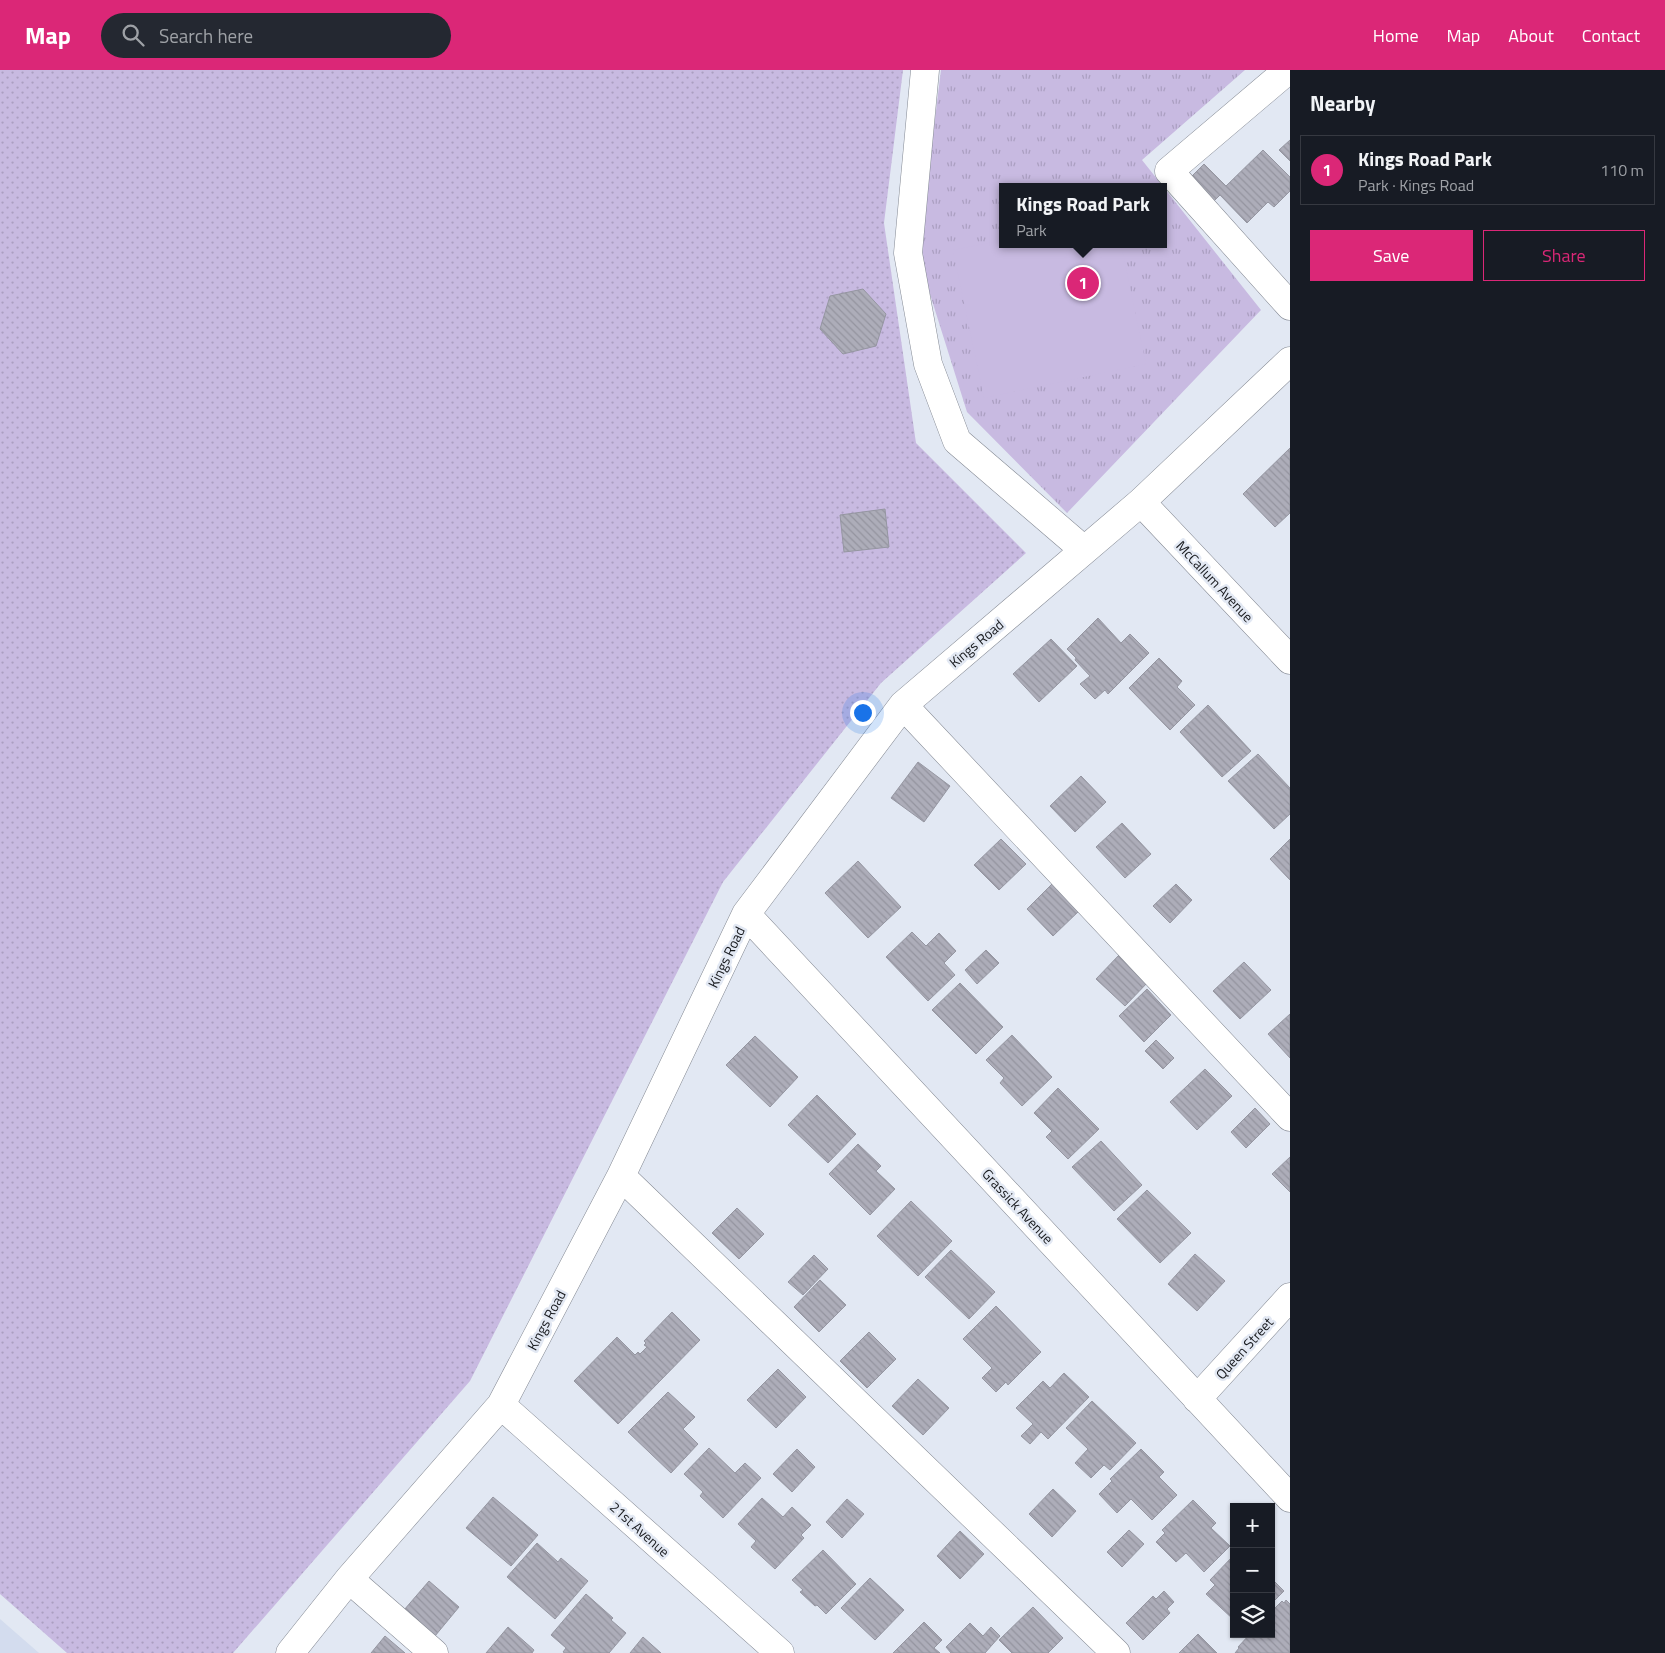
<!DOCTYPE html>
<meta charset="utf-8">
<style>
:root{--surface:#171b24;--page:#242831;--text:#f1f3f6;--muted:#9ea1a6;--line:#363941;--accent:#db2777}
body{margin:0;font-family:"Titillium Web",sans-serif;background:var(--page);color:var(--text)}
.controls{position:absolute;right:15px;bottom:15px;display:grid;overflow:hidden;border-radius:0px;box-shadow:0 1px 4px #0004}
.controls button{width:45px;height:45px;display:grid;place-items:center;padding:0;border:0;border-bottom:1px solid var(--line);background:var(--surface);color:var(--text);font:25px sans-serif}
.you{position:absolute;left:862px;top:642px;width:18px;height:18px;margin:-12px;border:4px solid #fff;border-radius:50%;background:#1a73e8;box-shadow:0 0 0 8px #1a73e833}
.badge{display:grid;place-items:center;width:32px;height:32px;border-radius:50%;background:var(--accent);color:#fff;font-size:16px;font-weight:700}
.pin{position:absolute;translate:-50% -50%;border:2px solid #fff;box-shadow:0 1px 5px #0006}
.popup{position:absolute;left:999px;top:113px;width:168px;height:65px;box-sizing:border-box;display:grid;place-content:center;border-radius:0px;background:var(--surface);filter:drop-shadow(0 1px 4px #0005);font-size:16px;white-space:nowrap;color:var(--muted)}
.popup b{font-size:19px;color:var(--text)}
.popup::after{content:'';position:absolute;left:50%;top:100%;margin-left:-10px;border:10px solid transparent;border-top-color:var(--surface)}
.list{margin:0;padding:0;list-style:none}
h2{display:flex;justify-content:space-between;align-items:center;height:65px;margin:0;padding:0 20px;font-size:21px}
h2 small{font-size:16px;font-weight:400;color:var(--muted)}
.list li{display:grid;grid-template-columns:32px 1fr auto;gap:15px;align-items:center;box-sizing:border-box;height:70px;margin:0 10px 10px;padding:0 10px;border:1px solid var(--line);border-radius:0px}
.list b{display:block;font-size:19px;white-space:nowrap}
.list p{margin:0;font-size:16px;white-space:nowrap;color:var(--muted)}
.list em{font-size:16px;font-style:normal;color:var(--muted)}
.actions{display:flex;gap:10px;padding:15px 20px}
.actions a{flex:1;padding:11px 0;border:1px solid var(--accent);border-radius:0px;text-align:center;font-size:18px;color:var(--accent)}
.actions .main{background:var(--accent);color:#fff}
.icon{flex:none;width:28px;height:28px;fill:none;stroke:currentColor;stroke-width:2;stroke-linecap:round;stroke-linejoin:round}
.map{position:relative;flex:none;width:1290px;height:1583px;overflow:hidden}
header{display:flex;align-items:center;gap:30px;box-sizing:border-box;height:70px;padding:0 25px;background:var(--accent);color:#fff}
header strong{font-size:24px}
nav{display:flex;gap:28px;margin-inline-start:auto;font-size:18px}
.search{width:350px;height:45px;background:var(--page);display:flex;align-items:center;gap:12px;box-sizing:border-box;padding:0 18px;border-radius:28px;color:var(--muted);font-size:19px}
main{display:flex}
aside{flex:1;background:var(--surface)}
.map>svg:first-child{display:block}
.built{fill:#d3dcee}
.grass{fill:url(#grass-dots)}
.park{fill:url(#park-tufts);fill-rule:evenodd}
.pitch{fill:#c8bae1}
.building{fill:url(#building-back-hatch);stroke:#9596a1}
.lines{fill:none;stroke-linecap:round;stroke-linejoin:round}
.minor-casing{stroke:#838892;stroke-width:29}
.minor{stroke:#fff;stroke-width:28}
.labels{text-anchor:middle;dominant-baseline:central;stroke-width:5;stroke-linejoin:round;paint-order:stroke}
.street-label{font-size:14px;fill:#17191d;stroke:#e2e8f3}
</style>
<header>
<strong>Map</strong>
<div class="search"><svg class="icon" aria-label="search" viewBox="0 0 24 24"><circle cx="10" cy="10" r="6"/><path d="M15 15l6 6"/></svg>Search here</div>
<nav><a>Home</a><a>Map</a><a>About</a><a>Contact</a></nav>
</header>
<main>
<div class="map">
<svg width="1290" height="1583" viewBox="0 0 1290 1583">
<defs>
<pattern id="grass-dots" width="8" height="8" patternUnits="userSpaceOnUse" patternTransform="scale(1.25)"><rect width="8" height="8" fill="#c8bae1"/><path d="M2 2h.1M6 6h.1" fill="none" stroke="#ab9fc1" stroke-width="1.8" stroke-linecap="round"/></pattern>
<pattern id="park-tufts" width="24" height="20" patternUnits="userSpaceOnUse" patternTransform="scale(1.25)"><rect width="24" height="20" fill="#c8bae1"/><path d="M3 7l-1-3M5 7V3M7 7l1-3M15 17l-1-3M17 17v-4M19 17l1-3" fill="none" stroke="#ab9fc1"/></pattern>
<pattern id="building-back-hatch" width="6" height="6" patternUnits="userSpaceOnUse" patternTransform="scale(1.25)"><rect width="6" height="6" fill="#adadb9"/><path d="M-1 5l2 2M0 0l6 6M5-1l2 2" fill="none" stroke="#94949f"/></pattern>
</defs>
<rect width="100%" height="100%" fill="#e2e8f3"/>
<path class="built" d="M0,1549l39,34h-39z"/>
<path class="grass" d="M0,0h903l-19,153 32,220 110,110 -145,130 -158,199 -253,499 -237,272h-166l-67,-59z"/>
<path class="park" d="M941,0h304l-103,90 119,150 -194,203 -100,-101 -49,-156zM1003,117h160v57h-160z"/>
<path class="pitch" d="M1003,170v4h118l25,120 -162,34 -31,-148z"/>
<path class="building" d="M1290,70v21l-11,-11z
M1263,80l27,27v14l-16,16 -6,-5 -21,21 -27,-28 -9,9 -23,-24 16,-16 22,22z
M863,219l23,25 -10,32 -33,8 -23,-25 10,-33z
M1290,378v65l-15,14 -32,-33z
M885,439l4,38 -45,5 -4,-37z
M1098,548l23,25 9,-9 19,19 -41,41 -3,-4 -10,9 -15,-15 10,-8 -15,-16 1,-2 -9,-9z
M1051,569l26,27 -38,36 -26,-28z
M1159,588l23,23 -5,6 18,18 -25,25 -41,-42z
M1208,635l43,46 -29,26 -42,-45z
M1258,684l32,34v26l-16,15 -46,-48z
M918,692l32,24 -26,36 -33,-24z
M1081,706l25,26 -31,30 -25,-26z
M1122,753l29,31 -26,24 -29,-31z
M1001,769l25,25 -27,26 -25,-25z
M1290,769v41l-20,-21z
M858,791l43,46 -33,31 -43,-45z
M1053,813l27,27 -27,26 -26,-27z
M1176,814l16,16 -22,23 -17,-17z
M912,862l14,14 13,-13 17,18 -12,12 11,12 -27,26 -42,-44z
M986,880l13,13 -22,21 -12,-14z
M1120,884l29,27 -24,25 -29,-27z
M1244,892l27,28 -31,29 -27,-28z
M960,913l43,44 -27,27 -44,-44z
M1147,919l24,26 -27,27 -25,-26z
M1290,944v44l-22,-24z
M1012,965l40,42 -30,29 -22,-23 4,-5 -18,-18z
M755,966l43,41 -28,30 -44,-42z
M1156,970l18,18 -11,11 -18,-18z
M1205,999l27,27 -35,34 -27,-28z
M1058,1018l41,41 -31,30 -22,-22 6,-6 -18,-18z
M817,1025l39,39 -28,29 -40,-38z
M1255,1038l15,16 -24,24 -15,-16z
M1101,1071l41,44 -28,26 -42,-44z
M858,1074l23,22 -5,5 19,18 -25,26 -41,-41z
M1290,1087v35l-18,-18z
M1147,1120l44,43 -31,30 -43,-44z
M911,1131l41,40 -34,35 -41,-40z
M737,1138l27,26 -25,25 -27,-26z
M951,1180l44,42 -26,27 -44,-42z
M1195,1184l30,27 -28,30 -29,-27z
M814,1185l14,14 -25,26 -15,-13z
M820,1210l26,25 -27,27 -25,-25z
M996,1236l45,46 -33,33 -2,-3 -10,10 -14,-14 10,-10 -29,-29z
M672,1242l28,28 -82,84 -44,-43 43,-44 18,18 3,-3 2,2 7,-7 -3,-2 2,-2 -2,-2z
M869,1262l27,27 -29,29 -27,-27z
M778,1299l28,28 -30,31 -29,-28z
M1064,1303l25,24 -41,42 -7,-7 -11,12 -9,-8 12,-12 -17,-16 27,-27 7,7z
M918,1309l31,29 -26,27 -31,-29z
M668,1322l27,25 -12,12 15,15 -27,29 -43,-41z
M1092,1331l44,42 -26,27 -6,-5 -13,13 -16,-15 13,-14 -22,-21z
M709,1378l26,25 10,-10 16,15 -38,40 -23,-22 3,-4 -19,-18z
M797,1379l18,18 -23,25 -19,-18z
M1141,1379l23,23 -5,5 18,18 -25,25 -21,-21 -14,14 -18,-19 13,-13 -2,-2z
M1053,1419l23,22 -24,26 -23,-23z
M493,1427l45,38 -27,31 -45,-38z
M762,1428l21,19 9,-10 19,18 -10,10 3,3 -29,31 -24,-22 5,-6 -18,-17z
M847,1429l17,15 -22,24 -16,-16z
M1193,1430l23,23 -5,5 19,18 -26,26 -18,-19 -10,9 -20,-20 9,-9 -3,-3z
M1129,1460l15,14 -22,23 -15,-15z
M960,1461l24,23 -24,25 -23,-23z
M537,1473l21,19 3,-4 27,23 -33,38 -48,-42z
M823,1480l33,34 -30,30 -9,-9 -2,1 -15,-14 3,-2 -11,-10z
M1234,1485v65l-28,-26 9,-9 -5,-5z
M870,1508l34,32 -29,30 -34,-32z
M1271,1508l13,13 -13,13z
M429,1511l30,26 -24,29 -31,-26z
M1164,1521l10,11 -7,7 3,4 -27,27 -17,-17 27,-27 3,3z
M586,1524l27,24 -2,2 15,13 -17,20h-44l-2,-1 3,-4 -15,-13z
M1286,1530l4,4v49h-55l4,-5 -1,-1 12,-13h21v-22l11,-11 2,2z
M1033,1537l30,31 -15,15h-36l-13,-13z
M924,1552l18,18 -8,8 6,5h-47z
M970,1553l13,13 8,-9 9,9 -15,17h-34l-5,-6z
M508,1557l26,23 -2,3h-46z
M1198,1564l19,19h-38z
M385,1566l20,17h-34z
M643,1567l18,16h-31z"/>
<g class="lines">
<g class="minor-casing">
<path id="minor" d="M925,0l-17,183 20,111 29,77 127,109
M1288,0l-119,101 121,135
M1141,432l149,158
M903,635l387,412
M746,844l544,584
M621,1106l495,477
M1197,1329l93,-102
M501,1335l279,248
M349,1509l85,74
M290,1583l59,-74 152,-174 120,-229 125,-262 157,-209 238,-203 149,-141"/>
</g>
<use href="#minor" class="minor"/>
</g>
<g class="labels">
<g class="street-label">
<text transform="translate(1215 511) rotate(47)">McCallum Avenue</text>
<text transform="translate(976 573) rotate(-40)">Kings Road</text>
<text transform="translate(726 887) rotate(-64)">Kings Road</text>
<text transform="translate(1018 1136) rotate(47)">Grassick Avenue</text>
<text transform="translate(546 1250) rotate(-62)">Kings Road</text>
<text transform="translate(1244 1278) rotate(-48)">Queen Street</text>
<text transform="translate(640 1459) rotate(42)">21st Avenue</text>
</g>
</g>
</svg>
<div class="controls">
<button>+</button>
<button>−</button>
<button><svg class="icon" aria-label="layers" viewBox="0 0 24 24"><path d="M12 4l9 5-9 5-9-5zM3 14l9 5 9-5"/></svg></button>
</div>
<div class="you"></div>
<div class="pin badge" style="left:1083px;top:213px">1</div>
<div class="popup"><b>Kings Road Park</b>Park</div>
</div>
<aside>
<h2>Nearby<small></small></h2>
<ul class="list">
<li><span class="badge">1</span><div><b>Kings Road Park</b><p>Park · Kings Road</p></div><em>110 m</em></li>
</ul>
<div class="actions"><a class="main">Save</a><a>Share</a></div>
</aside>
</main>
